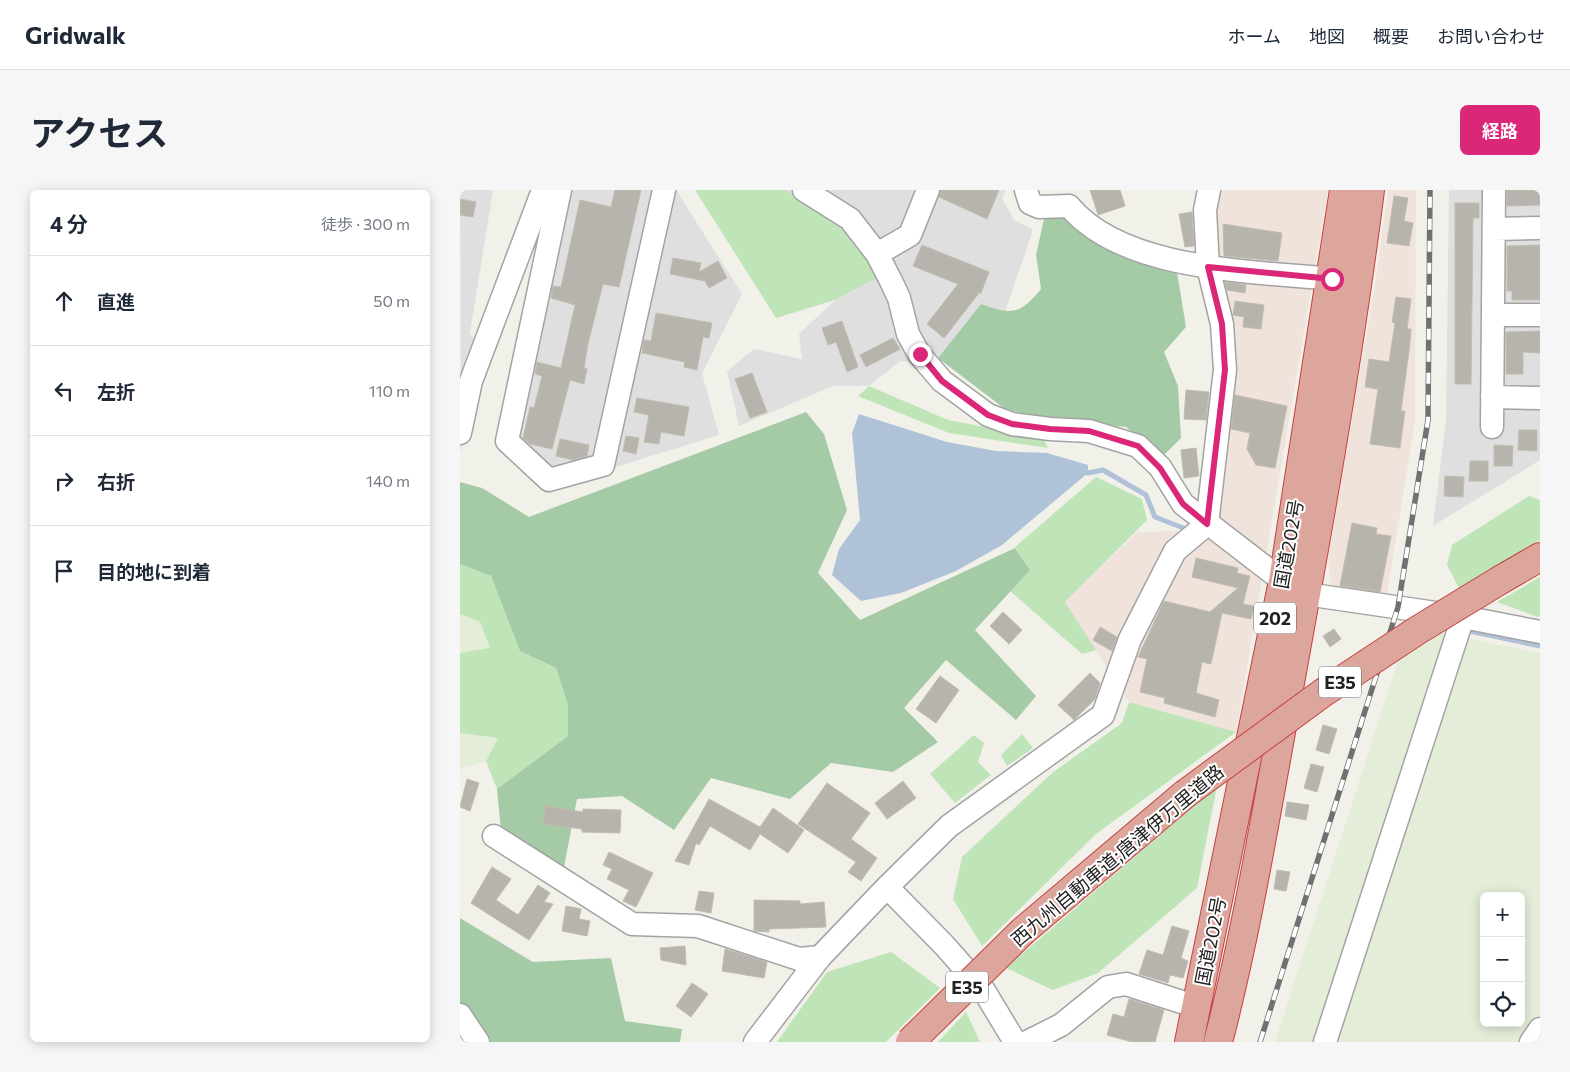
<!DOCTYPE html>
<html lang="ja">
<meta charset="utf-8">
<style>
:root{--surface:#fff;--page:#f6f6f7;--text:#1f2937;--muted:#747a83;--line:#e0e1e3;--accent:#db2777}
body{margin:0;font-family:Commissioner,"Noto Sans JP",sans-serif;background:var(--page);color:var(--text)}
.controls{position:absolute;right:15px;bottom:15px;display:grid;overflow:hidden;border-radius:8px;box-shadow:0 2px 12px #0003}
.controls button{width:45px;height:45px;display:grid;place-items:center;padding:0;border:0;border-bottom:1px solid var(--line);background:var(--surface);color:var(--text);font:25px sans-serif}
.stop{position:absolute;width:15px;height:15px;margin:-11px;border:4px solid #db2777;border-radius:50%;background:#fff}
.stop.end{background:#db2777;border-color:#fff;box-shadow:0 1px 5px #0008}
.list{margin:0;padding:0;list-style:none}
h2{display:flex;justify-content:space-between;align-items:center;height:65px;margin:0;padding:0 20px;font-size:21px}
h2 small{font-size:16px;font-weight:400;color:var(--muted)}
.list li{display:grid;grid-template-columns:32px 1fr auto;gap:15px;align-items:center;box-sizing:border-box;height:90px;padding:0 20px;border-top:1px solid var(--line)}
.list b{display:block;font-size:19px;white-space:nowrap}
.list em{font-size:16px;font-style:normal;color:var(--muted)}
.icon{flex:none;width:28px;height:28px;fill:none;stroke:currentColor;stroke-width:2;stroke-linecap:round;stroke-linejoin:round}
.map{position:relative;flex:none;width:1080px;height:852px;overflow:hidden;border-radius:8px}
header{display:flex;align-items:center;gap:30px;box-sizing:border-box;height:70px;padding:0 25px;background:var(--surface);border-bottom:1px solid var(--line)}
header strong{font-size:24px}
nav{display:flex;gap:28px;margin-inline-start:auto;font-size:18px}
.intro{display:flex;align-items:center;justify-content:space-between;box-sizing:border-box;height:120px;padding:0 30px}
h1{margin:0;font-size:35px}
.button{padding:12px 22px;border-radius:8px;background:var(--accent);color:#fff;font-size:18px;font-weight:700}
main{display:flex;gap:30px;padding:0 30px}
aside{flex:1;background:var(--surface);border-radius:8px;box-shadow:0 2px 12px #0003}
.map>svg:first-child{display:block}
.residential{fill:#e0dfdf}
.commercial{fill:#efe3dc}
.farmland{fill:#e4edd8;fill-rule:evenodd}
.grass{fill:#bee4b7}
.forest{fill:#a4cba6}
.water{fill:#b0c2d8}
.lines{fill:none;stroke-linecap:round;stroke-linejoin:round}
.stream{stroke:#b0c2d8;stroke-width:5}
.building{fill:#b6b4ad;stroke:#c1bdae}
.minor-casing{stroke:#a3a3a3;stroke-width:25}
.highway-casing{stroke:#c64040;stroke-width:30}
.minor{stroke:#fff;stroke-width:22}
.highway{stroke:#dda69c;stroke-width:28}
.rail-casing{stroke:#707070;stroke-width:5.5}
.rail{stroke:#fff;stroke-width:4;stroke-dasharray:11;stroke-linecap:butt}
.highway-bridge-casing{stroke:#c64040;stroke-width:30;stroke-linecap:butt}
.highway-bridge{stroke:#dda69c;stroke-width:28}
.route{stroke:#db2777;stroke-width:6}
.labels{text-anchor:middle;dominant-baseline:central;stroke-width:4;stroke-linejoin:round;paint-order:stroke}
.shield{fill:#fff;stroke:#646464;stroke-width:1}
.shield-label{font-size:18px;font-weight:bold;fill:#222}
.street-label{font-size:19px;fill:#222;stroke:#fff}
</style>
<header>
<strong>Gridwalk</strong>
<nav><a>ホーム</a><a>地図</a><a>概要</a><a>お問い合わせ</a></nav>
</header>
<div class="intro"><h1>アクセス</h1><a class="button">経路</a></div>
<main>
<aside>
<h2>4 分<small>徒歩 · 300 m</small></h2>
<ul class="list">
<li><svg class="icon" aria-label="ahead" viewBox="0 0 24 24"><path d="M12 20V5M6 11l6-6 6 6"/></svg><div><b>直進</b></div><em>50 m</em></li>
<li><svg class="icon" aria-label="left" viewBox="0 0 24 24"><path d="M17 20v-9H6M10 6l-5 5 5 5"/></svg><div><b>左折</b></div><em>110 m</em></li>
<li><svg class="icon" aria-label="right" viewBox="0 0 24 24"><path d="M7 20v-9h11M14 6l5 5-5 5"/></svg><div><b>右折</b></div><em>140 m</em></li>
<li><svg class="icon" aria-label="arrive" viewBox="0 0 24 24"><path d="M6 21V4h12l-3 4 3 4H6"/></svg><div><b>目的地に到着</b></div></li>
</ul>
</aside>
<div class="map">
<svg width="1080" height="852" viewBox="0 0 1080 852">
<rect width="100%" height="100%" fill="#f1f1ea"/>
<path class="residential" d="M0,0h33l-23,143 18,26 -27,94z
M94,0h122l66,104 -40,79 17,62 -171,53 -46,-44z
M326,0h220l-4,8 12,22 19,10 -28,82 -24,-8 -43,54 -39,4 -30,24h-36l-94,40 -12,-55 27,-22 48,10 -3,-25 36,-34 44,-23 -41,-53z
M989,0h91v270l-107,66 13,-105z"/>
<path class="commercial" d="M758,0h110l-92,542 -107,-30 -64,-100 72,-70 75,-2 19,-187 -19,-118z
M928,0h28l-1,232 -29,177 -54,-6 -4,-34 48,-280z"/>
<path class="farmland" d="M0,424l20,8 10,27 -30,4z
M982,443l9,2 -133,407h-43l123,-381z
M1005,448l75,15v364l-18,25h-189zM1024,706h37v127h-37z
M0,543l38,5 -12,23 -26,8z"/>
<path class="grass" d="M235,0h91l52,34 29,28 12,25 -44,23 -59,18z
M409,196l79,34 95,18 5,10 -99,-15 -91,-37z
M636,287l46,22 5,21 -82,82 31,48 -14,4 -72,-63 20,-21 -15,-23z
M1069,306l11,4v40l-81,48 -12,-23 5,-20z
M0,374l31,12 29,75 36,17 12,37v31l-71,53 -11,-28 12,-23 -38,-5v-80l30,-5 -10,-26 -20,-8z
M1080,387v39l-2,1 -41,-15z
M669,512l107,30 -140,102 -114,112 -29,-47 9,-42 90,-84 70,-50z
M562,544l11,14 -26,18 -6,-11z
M514,545l10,8 -6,19 13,13 -36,28 -25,-29z
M757,596l-20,102 -99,85 -45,17 -47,-22z
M431,762l49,36 -54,54h-109l50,-70z
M506,822l14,30h-42z"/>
<path class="forest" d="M603,22l114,60 9,55 -22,25 14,34 3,52 -18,18 -37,-29 -90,-10 -31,-8 -67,-51 43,-54c30,11 39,11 60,-15l-5,-34 9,-40z
M346,222l18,22 23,76 -29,63 42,47 155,-72 15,22 -55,60 61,66 -20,24 -70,-60 -42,48 34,34 -45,30 -62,-9 -41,36 -79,-21 -37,52 -52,-34 -45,3 -13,68 -63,-36 -4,-42 71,-53v-31l-12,-37 -36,-17 -29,-75 -31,-12v-82l22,6 47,29z
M0,728l73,44 78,-4 14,63 57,8 -2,13h-220z"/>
<path class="water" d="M399,224l88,28 49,9 51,2 41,12v8l-86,72 -46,26 -55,22 -40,8 -29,-26 7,-26 21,-29 -8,-87z"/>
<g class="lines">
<path class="stream" d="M628,283l15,-3 43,25 9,22 31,12
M1009,441l71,15"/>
</g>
<path class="building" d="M155,0h26l-22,97 -16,-3 -15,60 -4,24 3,1 -3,15 -14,-4 -18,69 -22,-5 -7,-6 7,-31 4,1 8,-32 -7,-2 2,-12 24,6 14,-63 -24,-7 2,-12 8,1 19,-87 31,7z
M481,0h58l-12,29 -48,-22z
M630,0h30l5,16 -27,9z
M1047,0h33v15l-33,1z
M934,6l14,2 -4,23 9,2 -4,23 -22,-3z
M0,9l16,3 -3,15 -13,-2z
M995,13h24v15h-6l-2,166h-16z
M732,22l2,34 -9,1 -6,-33z
M763,34l59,9 -4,28 -54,-5z
M462,55l67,27 -8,21h-2l-35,45 -17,-14 31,-40 -45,-18z
M1080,55v55h-28v-9h-5v-45z
M213,68l28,5 -2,9 19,-11 9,17 -18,10 -4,-7 -35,-7z
M765,92l21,3 -1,8 -18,-3z
M936,107l15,2 -4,30h4l-1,14 -9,68h4l-5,37 -30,-4 8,-55 -13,-2 4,-28 20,3 6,-39 -3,-1z
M775,111l29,4 -3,24 -18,-2 1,-10 -11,-2z
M196,123l56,10 -3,15 -6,-1 -6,33 -13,-3 1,-5 -43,-9 2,-13 7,1z
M382,131l16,46 -11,5 -11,-30 -8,3 -6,-17z
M1080,141v22l-17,-1v22h-17v-42z
M433,148l7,11 -34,18 -6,-12z
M292,183l15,39 -17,6 -15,-39z
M726,200l23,2 -3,28 -22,-1z
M775,205l52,11 -12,62 -19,-3 -9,-16 3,-16 -19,-4z
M177,208l52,9 -5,29 -23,-4 -2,12 -15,-2 5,-27 -15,-3z
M1059,240h18v21l-19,-1z
M166,246l13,2 -3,16 -13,-3z
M100,249l29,6 -2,11 -14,4 -17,-4z
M1034,255l19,1 -1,20h-18z
M736,258l3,28 -15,2 -3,-28z
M1010,271h18v20h-19z
M985,286l19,1 -1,20 -19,-1z
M892,333l25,5 -1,6 15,2 -11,56 -40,-6z
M736,368l42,10 -1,5 13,3 -7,28 11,2 -3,13 -29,-6 -11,51 -9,-2 -6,31 23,7 -4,17 -51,-14 1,-5 -25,-6 7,-33 -9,-2 26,-56 46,11 28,-24 -46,-11z
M543,422l19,18 -13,14 -19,-18z
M640,437l17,10 -5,14 -19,-11z
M874,439l7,10 -11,8 -7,-11z
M630,483l10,10 -5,16 -21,21 -16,-15z
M480,486l19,14 -23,33 -20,-14z
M863,535l14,4 -8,25 -13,-4z
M851,574l13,3 -7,25 -13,-4z
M7,589l12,4 -9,28 -10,-4z
M443,591l13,17 -29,21 -12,-16z
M367,593l43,30 -19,26 26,19 -16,23 -13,-9 8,-10 -58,-38z
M249,609l51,28 13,-19 31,22 -16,23 -28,-19 -10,16 -40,-24 -11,19 -3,-2 -7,22 -14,-4z
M827,612l22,3 -3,15 -21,-4z
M85,616l38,6v-3l38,1 -1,23 -38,-1v-3l-39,-5z
M149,662l44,21 -17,34 -13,-6 6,-11 -22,-11 5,-10 -9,-4z
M32,677l19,12 -15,21 22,15 20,-30 12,8 -6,9 9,2 -24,36 -58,-37z
M817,680l13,2 -4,19 -12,-2z
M239,701l15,2 -3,20 -16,-3z
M294,710l46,1v3l24,-2 2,25 -57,2v3l-15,-1z
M106,716l15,3 -2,10 11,2 -3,15 -25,-5z
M712,736l17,5 -8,27 7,3 -5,17 -13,-3 -2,8 -29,-9 8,-24 16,5z
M225,756l1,19 -25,-5 -1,-12z
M265,759l42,13 -3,16 -42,-7z
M232,793l16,11 -17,23 -15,-11z
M669,809l35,11 -9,32h-23l-25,-7 6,-21 11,3z"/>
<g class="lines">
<g class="minor-casing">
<path id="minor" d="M100,0l-53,251 42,39 54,-15 61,-275
M344,0l46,29 27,35 14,27 8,17 9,36 11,20 23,27 46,34 24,9 38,5 39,2 49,15 22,21 23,37 100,77 23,13 157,23 77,15
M566,0l4,13 9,4 30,-1c54,65 184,65 263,73
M1034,39l46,-1
M417,64l33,-19 18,-45
M1033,125h47
M1032,207l48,1
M1032,237l2,-237
M0,243l11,-52 72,-191
M34,646l138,88 66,2 101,33 21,-2
M427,697l57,58 39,44 32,53
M0,825l18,27
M295,852l65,-85 67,-70 62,-61 154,-111 27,-76 45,-88 32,-27 18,-154 -3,-46 -14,-57 -3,-57 4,-20
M567,852l34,-17 47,-38 18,-3 71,23
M865,852l138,-425
M1071,852l9,-13"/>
</g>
<g class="highway-casing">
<path id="highway" d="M1042,389l38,-22
M563,741l162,-137
M729,852l94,-461 61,-391
M758,852c29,-111 47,-224 68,-337 31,-171 62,-342 84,-515"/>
</g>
<use href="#minor" class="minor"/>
<use href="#highway" class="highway"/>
<g class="rail-casing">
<path id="rail" d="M800,852l138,-435 30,-187 2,-230"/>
</g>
<use href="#rail" class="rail"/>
<g class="highway-bridge-casing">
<path id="highway-bridge" d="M725,604l139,-102 94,-62 84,-51
M450,852l113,-111"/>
</g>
<use href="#highway-bridge" class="highway-bridge"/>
</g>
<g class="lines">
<path class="route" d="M460,164l22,27 46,34 24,9 38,5 39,2 49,15 22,22 23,36 24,20 18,-154 -3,-46 -14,-57 124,12"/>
</g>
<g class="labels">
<g class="shield">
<rect x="794" y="412.5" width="42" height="31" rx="4"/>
<rect x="859" y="476.5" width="42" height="31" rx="4"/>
<rect x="486" y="781.5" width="42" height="31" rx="4"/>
</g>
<g class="shield-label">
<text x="815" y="428">202</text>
<text x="880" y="492">E35</text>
<text x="507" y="797">E35</text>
</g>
<g class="street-label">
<text transform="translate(828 354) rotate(-80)">国道202号</text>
<text transform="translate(657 665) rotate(-40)">西九州自動車道;唐津伊万里道路</text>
<text transform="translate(750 751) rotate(-79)">国道202号</text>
</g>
</g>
</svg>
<div class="controls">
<button>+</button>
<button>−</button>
<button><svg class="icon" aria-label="locate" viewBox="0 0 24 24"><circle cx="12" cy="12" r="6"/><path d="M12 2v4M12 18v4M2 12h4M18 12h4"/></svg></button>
</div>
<div class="stop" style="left:872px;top:89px"></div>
<div class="stop end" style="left:460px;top:164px"></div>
</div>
</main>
